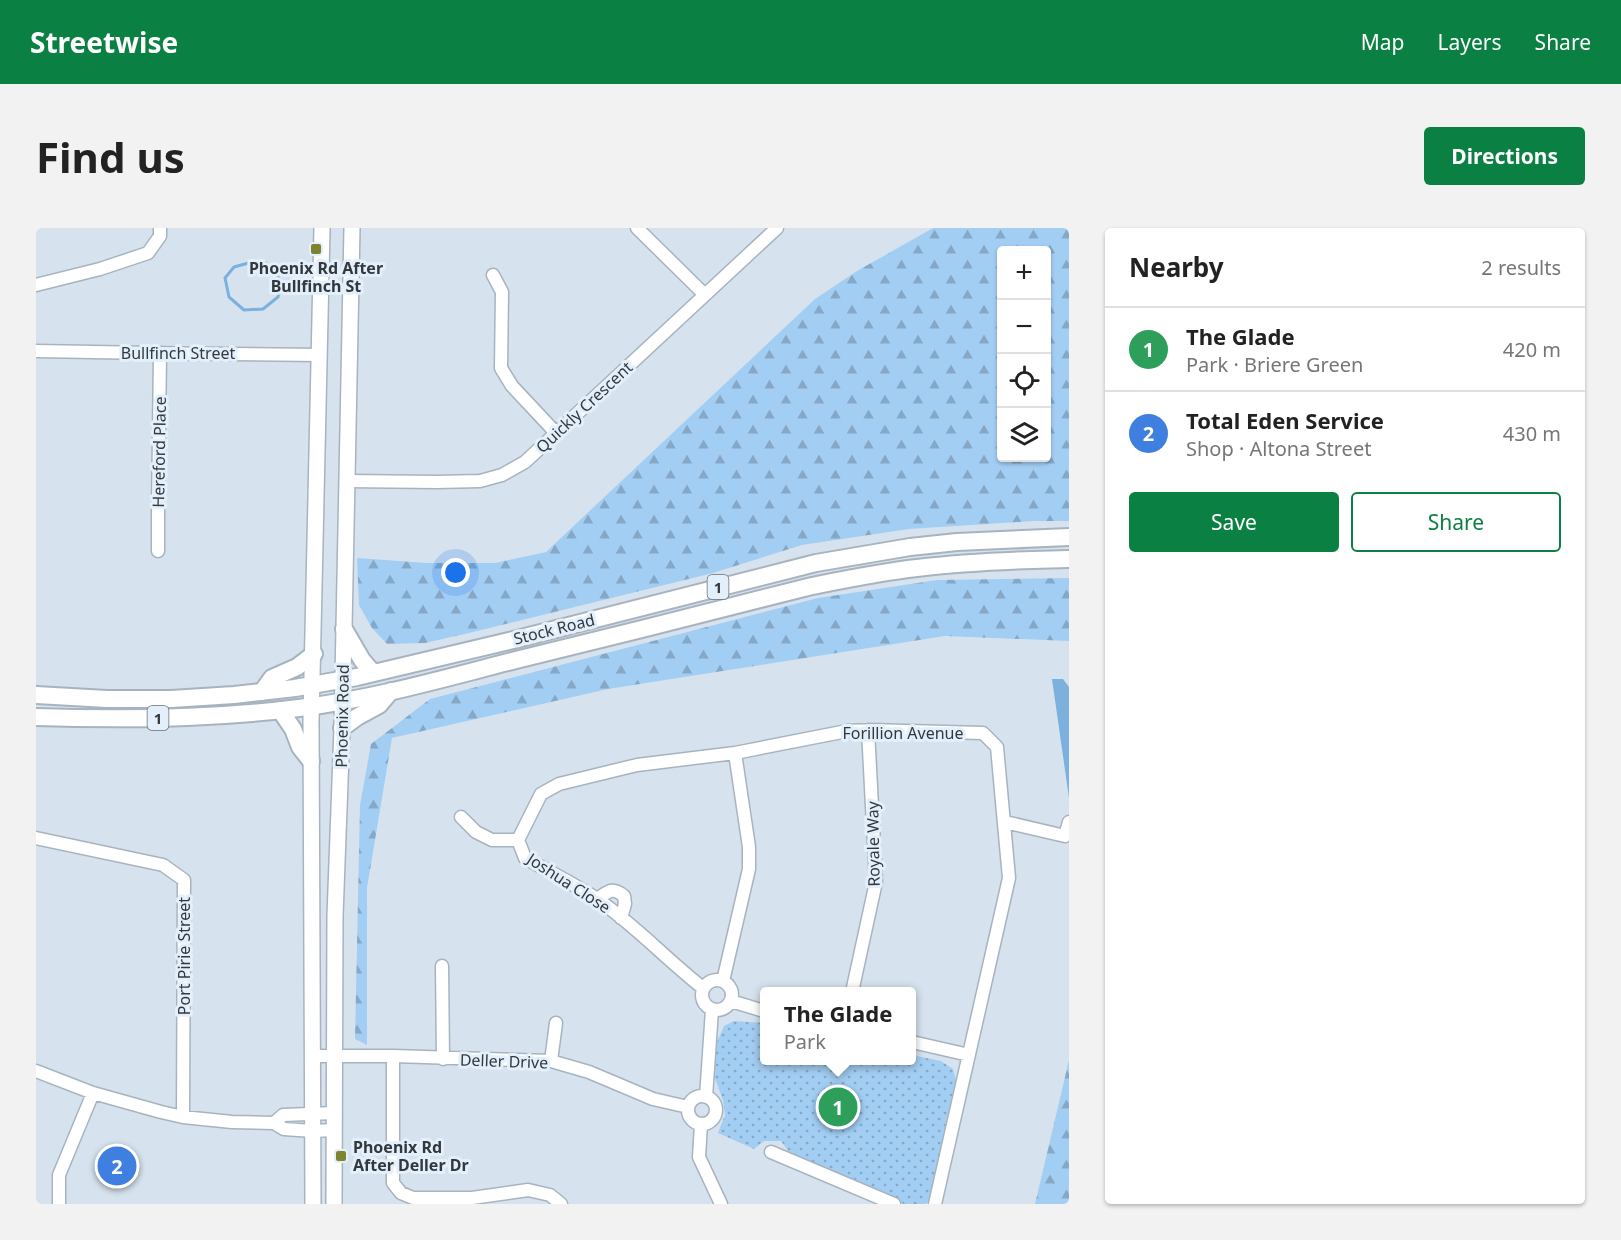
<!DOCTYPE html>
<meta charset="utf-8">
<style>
:root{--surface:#fff;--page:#f2f2f2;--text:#222;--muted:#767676;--line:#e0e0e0;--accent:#0b8043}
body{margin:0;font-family:"Noto Sans",sans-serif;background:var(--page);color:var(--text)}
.controls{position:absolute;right:18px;top:18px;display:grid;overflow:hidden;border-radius:6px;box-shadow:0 2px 4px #0004}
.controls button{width:54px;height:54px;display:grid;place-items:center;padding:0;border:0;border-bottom:2px solid var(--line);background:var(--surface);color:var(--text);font:30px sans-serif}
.you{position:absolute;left:420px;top:345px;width:21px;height:21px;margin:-15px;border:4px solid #fff;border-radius:50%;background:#1a73e8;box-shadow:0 0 0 9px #1a73e833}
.badge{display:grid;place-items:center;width:39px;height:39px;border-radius:50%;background:var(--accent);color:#fff;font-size:20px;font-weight:700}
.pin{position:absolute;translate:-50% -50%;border:3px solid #fff;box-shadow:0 2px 6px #0006}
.popup{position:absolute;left:724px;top:759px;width:156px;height:78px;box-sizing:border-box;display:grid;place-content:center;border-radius:6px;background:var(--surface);filter:drop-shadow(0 2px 4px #0005);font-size:20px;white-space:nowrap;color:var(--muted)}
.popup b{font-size:22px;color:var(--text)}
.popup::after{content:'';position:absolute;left:50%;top:100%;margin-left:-12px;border:12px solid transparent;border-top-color:var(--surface)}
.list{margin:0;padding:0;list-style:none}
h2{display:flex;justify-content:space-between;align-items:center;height:78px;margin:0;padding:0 24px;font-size:26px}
h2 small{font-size:20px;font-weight:400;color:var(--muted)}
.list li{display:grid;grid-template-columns:39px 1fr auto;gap:18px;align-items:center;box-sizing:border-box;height:84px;padding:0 24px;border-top:2px solid var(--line)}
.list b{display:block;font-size:22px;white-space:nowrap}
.list p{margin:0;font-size:20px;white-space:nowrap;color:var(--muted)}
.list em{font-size:20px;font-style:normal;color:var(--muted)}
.actions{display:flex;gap:12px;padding:18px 24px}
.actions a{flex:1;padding:14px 0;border:2px solid var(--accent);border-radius:6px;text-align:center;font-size:21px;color:var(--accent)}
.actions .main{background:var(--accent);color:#fff}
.icon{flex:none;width:33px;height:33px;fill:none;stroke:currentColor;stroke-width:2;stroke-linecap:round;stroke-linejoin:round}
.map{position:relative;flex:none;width:1033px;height:976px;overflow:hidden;border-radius:6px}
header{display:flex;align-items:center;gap:36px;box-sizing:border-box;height:84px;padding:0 30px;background:var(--accent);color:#fff}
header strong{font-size:28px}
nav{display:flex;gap:33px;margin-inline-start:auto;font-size:21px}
.intro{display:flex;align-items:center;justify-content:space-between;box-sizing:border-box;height:144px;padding:0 36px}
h1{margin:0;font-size:42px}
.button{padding:15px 27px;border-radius:6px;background:var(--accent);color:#fff;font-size:21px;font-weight:700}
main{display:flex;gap:36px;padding:0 36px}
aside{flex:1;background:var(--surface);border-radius:6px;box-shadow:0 2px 4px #0004}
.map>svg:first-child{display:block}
.green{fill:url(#green-dots)}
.forest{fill:url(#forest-firs);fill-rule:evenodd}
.water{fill:#7cb1de}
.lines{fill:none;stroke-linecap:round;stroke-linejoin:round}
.stream{stroke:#7cb1de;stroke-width:3}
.minor-casing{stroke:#a7b4bf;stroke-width:15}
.major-casing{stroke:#a7b4bf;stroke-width:18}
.highway-casing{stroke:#a7b4bf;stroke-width:20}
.minor{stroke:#fff;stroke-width:12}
.major{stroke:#fff;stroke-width:15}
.highway{stroke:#fff;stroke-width:16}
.poi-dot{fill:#7d832e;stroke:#e3f0fc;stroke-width:2}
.labels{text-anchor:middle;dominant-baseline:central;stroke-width:6;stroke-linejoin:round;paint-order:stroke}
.shield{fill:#e3f0fc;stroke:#686f76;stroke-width:1.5}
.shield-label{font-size:15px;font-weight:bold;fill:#33383d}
.poi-label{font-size:16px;font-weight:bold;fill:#33383d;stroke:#e3f0fc}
.street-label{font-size:16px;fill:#33383d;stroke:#e3f0fc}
</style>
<header>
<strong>Streetwise</strong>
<nav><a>Map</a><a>Layers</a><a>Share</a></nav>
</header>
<div class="intro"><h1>Find us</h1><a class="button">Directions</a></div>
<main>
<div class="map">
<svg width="1033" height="976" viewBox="0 0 1033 976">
<defs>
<pattern id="green-dots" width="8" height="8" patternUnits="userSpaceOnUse" patternTransform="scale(1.5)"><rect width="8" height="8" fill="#a3cef4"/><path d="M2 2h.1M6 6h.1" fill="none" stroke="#85a8c7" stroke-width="1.8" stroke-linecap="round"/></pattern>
<pattern id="forest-firs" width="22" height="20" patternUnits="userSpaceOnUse" patternTransform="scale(1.5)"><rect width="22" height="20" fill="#a3cef4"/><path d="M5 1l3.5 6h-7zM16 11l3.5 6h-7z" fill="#85a8c7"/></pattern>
</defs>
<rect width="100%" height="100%" fill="#d6e3ee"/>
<path class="green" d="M698,793l30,2v37h148v-5l29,6 12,8 3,11 -24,117 -7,7h-21l-110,-45 -13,-18h-17l-10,8 -36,-16 7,-18 -2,-15 -8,-21 1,-35 8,-18z"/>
<path class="forest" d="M897,0h136v293h-35l-125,8 -107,16 -89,28 -244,60 -44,10 -38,1 -15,-16 -13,-23 -2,-47 70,5h68l51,-11 269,-253 42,-28zM966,22h45v208h-45z
M1033,350v63l-124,-5 -337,53 -216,49 -25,150v157l-12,-6 5,-234 11,-61 59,-45 388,-101 119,-18z
M1033,832v144h-34z"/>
<path class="water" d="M1016,451h11l6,8v111z"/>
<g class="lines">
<path class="stream" d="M216,34l14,1 10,9 5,12 -3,13 -15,12 -19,1 -15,-13 -4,-19 9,-11z"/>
<g class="minor-casing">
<path id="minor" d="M601,0l68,67
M457,47l9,17 -1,76 11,18 44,47
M0,57l64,-16 48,-16 12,-17v-8
M0,123c95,2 189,3 284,4
M311,253l90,1 43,-1 22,-6 23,-13 252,-234
M122,323v-36l2,-161
M425,589l15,15 16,8h26
M969,594l60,14 4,-14
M0,610l127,27 21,15 -1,237
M482,612l23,-46 18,-10 78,-19 98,-12 112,-22 21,-1 115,3 14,14 12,131 -74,326
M482,612l7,18c23,13 49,26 72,41 38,26 70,61 106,89
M561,671c11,-7 15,-13 27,-3l1,8 -4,14
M406,738l1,93
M666 767a15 15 0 1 1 30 0a15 15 0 1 1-30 0Z
M687,753l26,-112v-22l-14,-94
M816,764l24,-110 -8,-152
M695,773l33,10
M876,814l57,13
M277,828h80l158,5 38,11 64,27 35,8
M357,828v127l8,10 12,5h59l56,-8 22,5 11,9
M515,833l5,-38
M0,843l57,22 68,19 22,5 49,5 42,1 10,6 29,2 21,-1
M652 882a14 14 0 1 1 28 0a14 14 0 1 1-28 0Z
M670,869l6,-87
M238,895l9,-8 51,-2
M665,896l-2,33 22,47
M735,924l123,52
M23,976v-29l34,-82"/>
</g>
<g class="major-casing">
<path id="major" d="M277,976l-2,-483 11,-493
M298,976l1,-288 7,-188 10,-500"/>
</g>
<g class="highway-casing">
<path id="highway" d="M308,401l18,31 11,13
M226,464l10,-14 25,-11 17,-13
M0,467l71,4h64l63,-4 61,-7 62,-11 152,-36 307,-78 94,-16 47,-5 112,-5
M244,482l13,19 7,18 11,14
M0,489c88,3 176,2 263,-9 74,-9 146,-30 217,-48 99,-24 197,-49 296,-74 35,-7 69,-14 105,-18 50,-6 101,-8 152,-9
M306,500l15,-11 22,-12 12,-14"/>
</g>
<use href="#minor" class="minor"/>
<use href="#major" class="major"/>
<use href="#highway" class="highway"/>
</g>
<g class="poi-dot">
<rect x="274" y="15" width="12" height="12" rx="3"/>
<rect x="299" y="922" width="12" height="12" rx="3"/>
</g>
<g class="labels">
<g class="shield">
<rect x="671.5" y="347" width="21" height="24" rx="4.5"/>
<rect x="111.5" y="478" width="21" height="24" rx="4.5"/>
</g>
<g class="shield-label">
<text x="682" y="359">1</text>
<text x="122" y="490">1</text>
</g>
<g class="poi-label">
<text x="280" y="40">Phoenix Rd After<tspan x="280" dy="18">Bullfinch St</tspan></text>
<text x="317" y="919" text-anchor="start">Phoenix Rd<tspan x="317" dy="18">After Deller Dr</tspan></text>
</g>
<g class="street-label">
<text x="142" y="125">Bullfinch Street</text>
<text transform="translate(548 179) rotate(-43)">Quickly Crescent</text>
<text transform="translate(123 224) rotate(-89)">Hereford Place</text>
<text transform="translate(518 401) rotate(-14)">Stock Road</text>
<text transform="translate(306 488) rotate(-89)">Phoenix Road</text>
<text x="867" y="505">Forillion Avenue</text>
<text transform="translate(837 616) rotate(-91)">Royale Way</text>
<text transform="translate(533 655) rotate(33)">Joshua Close</text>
<text transform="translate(148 728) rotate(-90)">Port Pirie Street</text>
<text transform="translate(468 833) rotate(2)">Deller Drive</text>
</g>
</g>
</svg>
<div class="controls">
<button>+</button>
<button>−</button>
<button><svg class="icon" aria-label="locate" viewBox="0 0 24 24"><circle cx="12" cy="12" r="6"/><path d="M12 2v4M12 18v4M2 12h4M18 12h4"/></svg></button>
<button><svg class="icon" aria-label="layers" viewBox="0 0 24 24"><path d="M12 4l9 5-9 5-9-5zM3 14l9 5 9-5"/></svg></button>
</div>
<div class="you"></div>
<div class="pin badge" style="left:802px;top:879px;background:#2e9e5b">1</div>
<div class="popup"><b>The Glade</b>Park</div>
<div class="pin badge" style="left:81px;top:938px;background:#3f7fe0">2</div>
</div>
<aside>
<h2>Nearby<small>2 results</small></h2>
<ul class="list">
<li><span class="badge" style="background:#2e9e5b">1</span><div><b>The Glade</b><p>Park · Briere Green</p></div><em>420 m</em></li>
<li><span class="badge" style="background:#3f7fe0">2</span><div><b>Total Eden Service</b><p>Shop · Altona Street</p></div><em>430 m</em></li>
</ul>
<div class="actions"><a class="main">Save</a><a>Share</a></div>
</aside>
</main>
